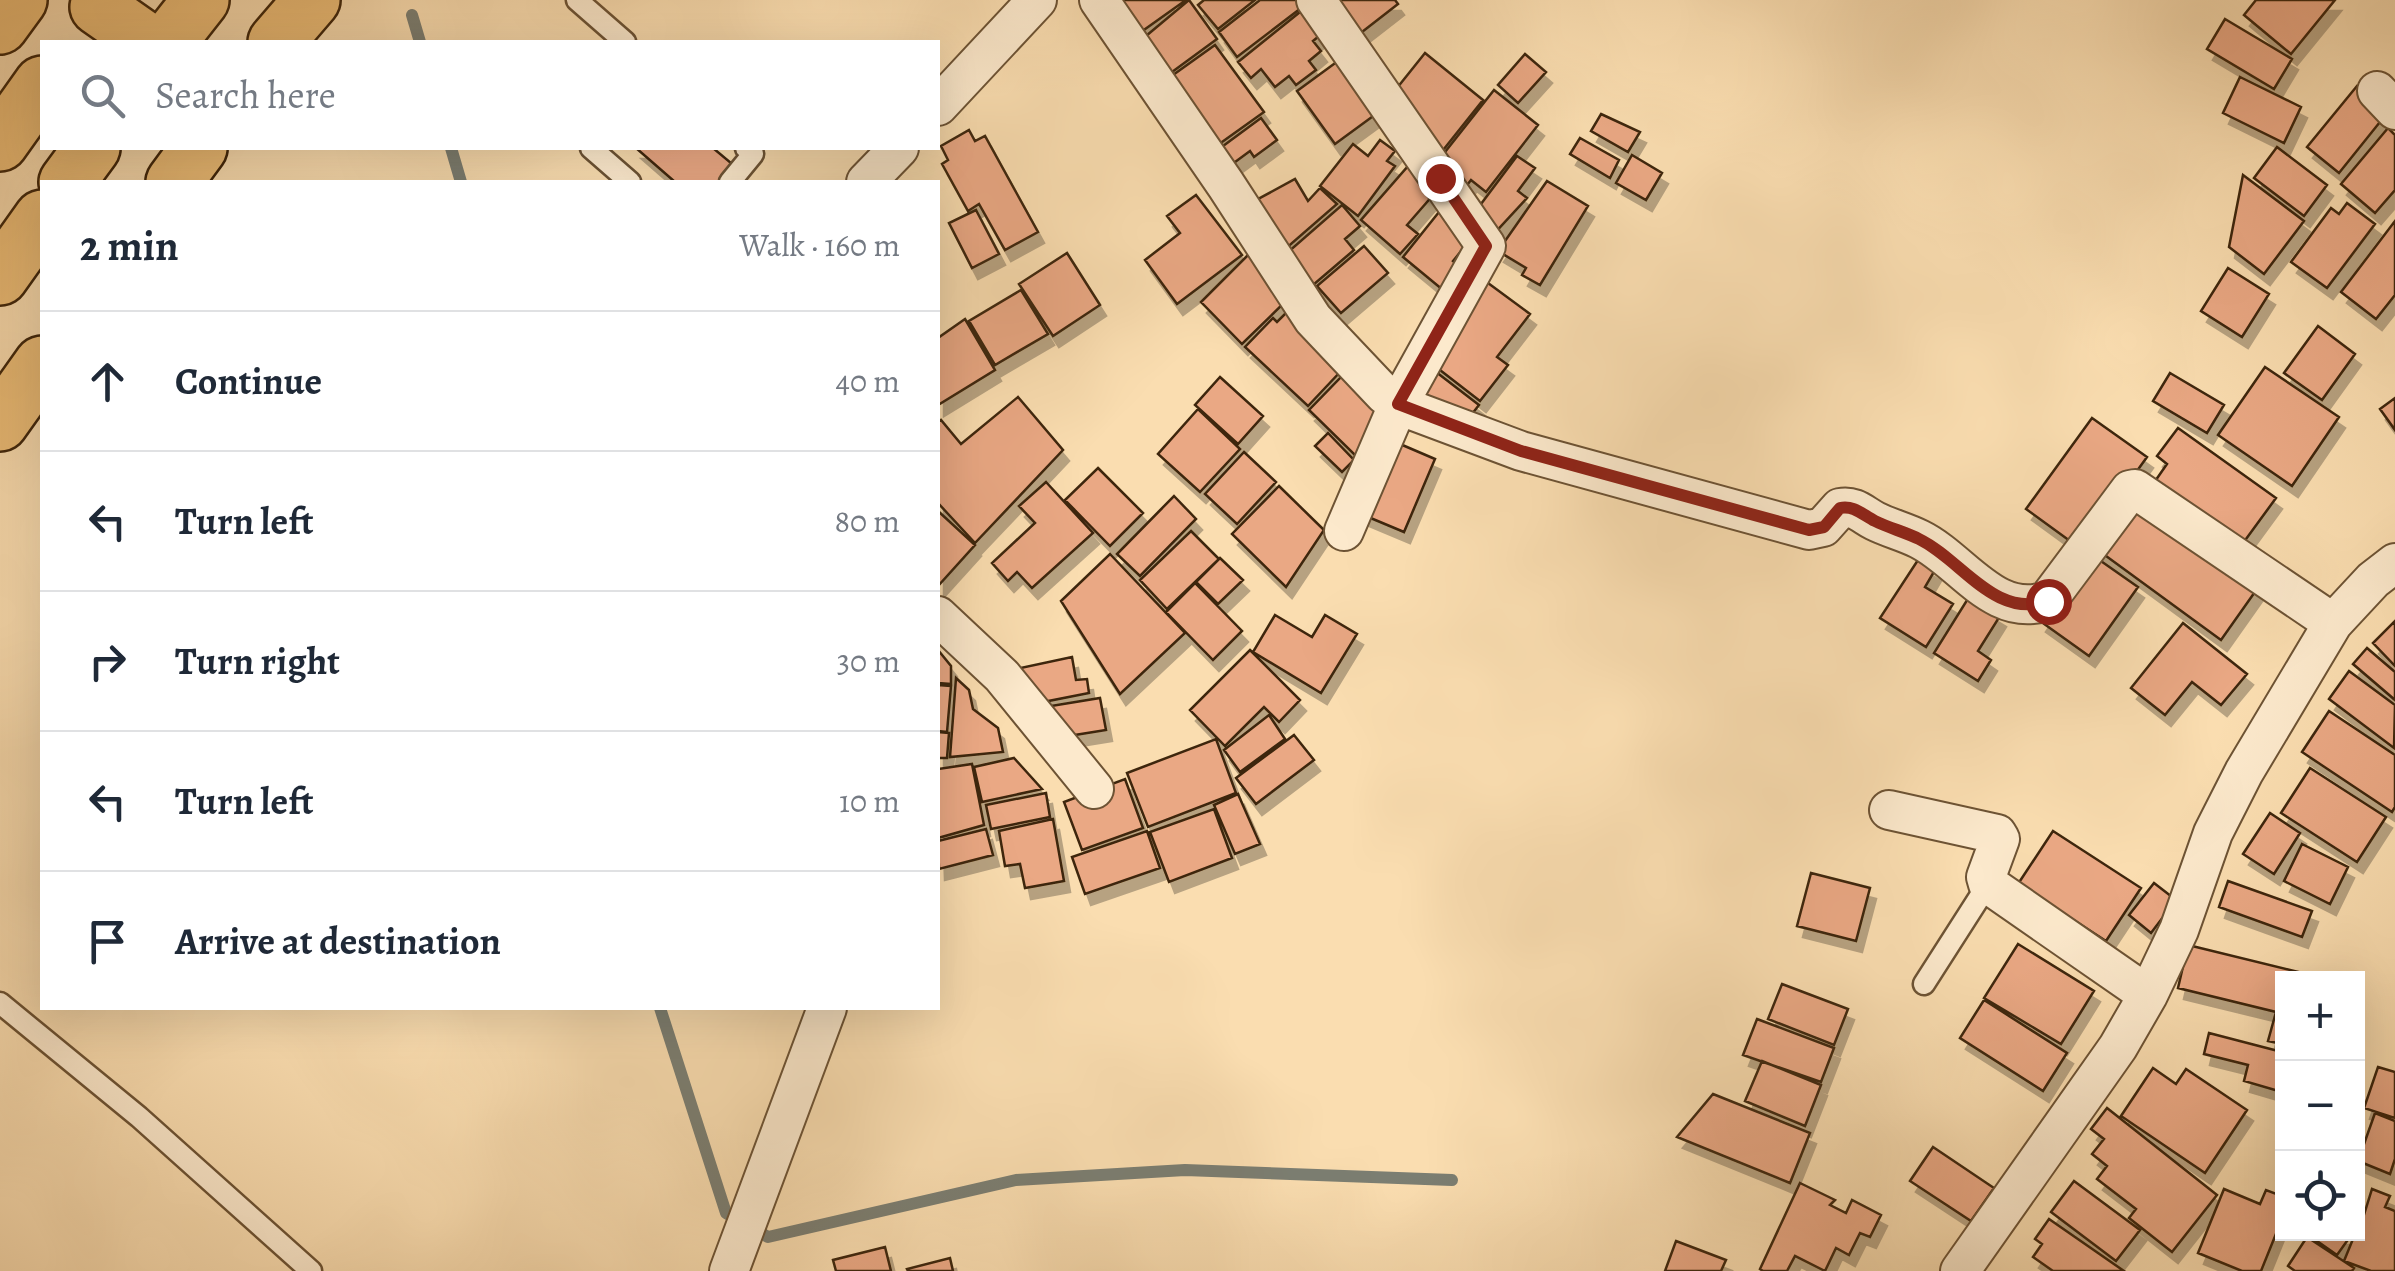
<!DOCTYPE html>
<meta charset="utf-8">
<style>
:root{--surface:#fff;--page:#f6f6f7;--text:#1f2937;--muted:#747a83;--line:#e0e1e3}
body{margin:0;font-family:Alegreya,serif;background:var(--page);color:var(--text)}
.controls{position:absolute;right:30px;bottom:30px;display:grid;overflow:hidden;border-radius:0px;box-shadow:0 10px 40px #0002}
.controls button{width:90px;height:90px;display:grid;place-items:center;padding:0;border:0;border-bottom:2px solid var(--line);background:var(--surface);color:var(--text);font:50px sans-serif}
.stop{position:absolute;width:30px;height:30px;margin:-22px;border:8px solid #8f2418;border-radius:50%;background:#fff}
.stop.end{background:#8f2418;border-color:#fff;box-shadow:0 2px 10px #0008}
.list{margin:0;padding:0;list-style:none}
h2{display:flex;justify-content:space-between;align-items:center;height:130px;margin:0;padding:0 40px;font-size:42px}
h2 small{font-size:32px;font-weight:400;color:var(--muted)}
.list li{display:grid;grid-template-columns:65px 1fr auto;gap:30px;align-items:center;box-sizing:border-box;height:140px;padding:0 40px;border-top:2px solid var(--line)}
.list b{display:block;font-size:38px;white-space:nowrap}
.list em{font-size:32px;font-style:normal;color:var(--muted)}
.icon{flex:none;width:55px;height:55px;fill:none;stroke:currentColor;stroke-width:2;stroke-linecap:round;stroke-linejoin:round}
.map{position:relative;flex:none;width:2395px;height:1271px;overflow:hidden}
.search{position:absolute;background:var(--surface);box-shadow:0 10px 40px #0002;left:40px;top:40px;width:900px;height:110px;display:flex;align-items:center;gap:25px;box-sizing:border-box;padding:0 35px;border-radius:0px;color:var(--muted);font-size:38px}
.panel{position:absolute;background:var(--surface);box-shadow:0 10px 40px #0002;left:40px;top:180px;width:900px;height:830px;border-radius:0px}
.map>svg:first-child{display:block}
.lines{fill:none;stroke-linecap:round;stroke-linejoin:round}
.stream{stroke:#7b7e72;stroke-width:12}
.building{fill:#eaa884;stroke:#3e250b;stroke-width:2.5;filter:url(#shadow)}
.lane-casing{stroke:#6d5334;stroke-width:25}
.street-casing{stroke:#6d5334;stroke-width:42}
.primary-casing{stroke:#3e250b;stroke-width:60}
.lane{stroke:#fce9cc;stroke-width:20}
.street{stroke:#fce9cc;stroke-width:38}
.primary{stroke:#edbe78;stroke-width:55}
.route{stroke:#8f2418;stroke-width:12}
</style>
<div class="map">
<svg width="2395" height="1271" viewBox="0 0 2395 1271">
<defs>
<filter id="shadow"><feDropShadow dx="6" dy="11" stdDeviation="0" flood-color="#0004"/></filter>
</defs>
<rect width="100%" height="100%" fill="#faddb0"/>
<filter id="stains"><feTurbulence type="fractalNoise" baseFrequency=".002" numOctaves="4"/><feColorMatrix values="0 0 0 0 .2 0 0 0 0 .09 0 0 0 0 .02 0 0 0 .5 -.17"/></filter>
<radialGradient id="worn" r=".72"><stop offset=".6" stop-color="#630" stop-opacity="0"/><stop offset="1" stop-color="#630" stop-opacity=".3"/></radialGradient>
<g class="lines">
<path class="stream" d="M412,15l8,27
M451,148l10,34
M660,1008l66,205 42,24 248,-57 169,-10 267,10"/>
</g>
<path class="building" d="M1124,0h62l-45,32 -21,-29z
M1189,0l28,39 -45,33 -10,-13 -7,5 -9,-28z
M1204,0h51l-37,29 -20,-24z
M1260,0h41l4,5 -68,52 -18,-25z
M1322,0h73l3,4 -45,35z
M2256,0h79l-44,54 -47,-39z
M1305,8l19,24 -11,9 8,10 -12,10 7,9 -20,15 -7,-9 -14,11 -14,-18 -10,9 -13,-16z
M2225,19l67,40 -18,30 -67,-40z
M1215,45l49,67 -49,35 -49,-67z
M1425,53l58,47 -47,59 -47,-61z
M1525,54l21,18 -28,31 -20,-18z
M1338,61l38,53 -41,30 -38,-53z
M2240,77l61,30 -17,36 -61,-30z
M2357,86l31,26 -49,61 -32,-26z
M1494,90l44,35 -52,67 -15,-12 -7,9 -30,-23z
M1601,114l39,18 -12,20 -37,-21z
M1261,118l16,22 -23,17 -4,-6 -19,14 -12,-16z
M2388,128l7,7v55l-20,23 -34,-29z
M969,130l6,11 10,-5 53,96 -33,18 -26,-46 -11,7 -26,-47 6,-4 -7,-14z
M1580,138l39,22 -9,18 -40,-24z
M1380,140l15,11 -8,10 8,5 -37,50 -38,-30 33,-42 15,12z
M2277,147l50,38 -23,31 -50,-38z
M636,148h77l24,20 -13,14h-49z
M1632,155l30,18 -16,27 -30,-17z
M1517,156l18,12 -17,23 9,7 -37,40 -18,-22z
M1409,165l25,29 -27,31 11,9 -18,20 -39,-34z
M2243,175l61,46 -40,53 -35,-27z
M1295,179l13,22 12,-13 17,16 -61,53 -29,-52z
M1547,181l41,25 -48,79 -18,-10 4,-7 -28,-17z
M1196,195l46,60 -65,49 -32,-44 35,-27 -13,-17z
M2347,203l28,21 -48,64 -36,-26 40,-54 8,6z
M1342,205l18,21 -15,13 9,11 -48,41 -27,-31z
M976,210l23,44 -27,14 -23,-45z
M1439,212l32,27 -18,22 14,12 -18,22 -46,-38z
M2395,221v74l-19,24 -35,-27z
M1364,246l24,27 -47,40 -24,-27z
M1255,248l34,50 -47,46 -41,-42z
M1067,253l33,52 -47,31 -34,-52z
M2228,268l41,26 -27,43 -41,-26z
M1488,283l42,31 -33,43 11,8 -28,36 -53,-41z
M1021,290l27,44 -53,31 -26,-44z
M1294,305l47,66 -33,35 -63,-59 28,-29 4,4z
M965,319l30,51 -57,35v-67z
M2318,326l37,28 -33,46 -38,-27z
M1427,365l52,40 -18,23 -51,-41z
M2265,367l74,50 -47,69 -74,-51z
M2170,373l54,32 -17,28 -54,-32z
M1344,374l40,39 -25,46 -50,-49z
M1220,377l43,39 -25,28 -43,-39z
M1018,397l45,53 -88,93 -37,-40v-81l3,-2 20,24z
M2395,398v32l-15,-21z
M1198,409l42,40 -40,43 -42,-38z
M2092,418l55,39 -66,92 -55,-40z
M2178,428l98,70 -38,52 -87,-63 16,-23 -10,-8z
M1328,433l26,27 -12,12 -27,-26z
M1393,441l42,18 -31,73 -43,-18z
M1244,452l32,30 -39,42 -32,-30z
M1098,468l45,45 -33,33 -45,-46z
M1046,482l47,51 -61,55 -15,-16 -9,9 -16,-18 43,-40 -16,-17z
M1279,486l45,44 -38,57 -54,-53z
M2127,495l130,94 -36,51 -130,-95z
M1174,496l22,23 -56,57 -23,-22z
M938,511l37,34 -37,41z
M1191,531l28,28 -52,50 -27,-29z
M2088,552l50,35 -49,69 -49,-35z
M1110,554l75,79 -65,61 -59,-93z
M1220,558l23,22 -25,24 -22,-22z
M1918,560l17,10 -10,17 28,17 -27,43 -46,-29z
M1195,583l47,48 -29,29 -47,-48z
M1969,597l31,19 -22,35 13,9 -13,21 -44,-28z
M1275,615l37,22 13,-22 32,19 -36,59 -68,-41z
M2395,621v45l-22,-23z
M2183,623l64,51 -26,31 -29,-23 -27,33 -34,-27z
M2367,648l28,24v28l-42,-36z
M938,650l13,16v18l-13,-1z
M1250,650l50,50 -21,22 -15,-15 -39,39 -35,-36z
M1072,657l4,23 11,-1 2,14 -56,11 -22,-34z
M2349,671l46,34 -1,43 -65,-49z
M956,678l13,12 4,19 25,19 5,24 -53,5z
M938,685l13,1 -4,46 -9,-1z
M1100,698l6,32 -50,8 -5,-32z
M2329,711l66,44v52l-3,5 -90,-60z
M1269,715l16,24 -45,33 -16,-22z
M938,732l11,1 -2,25h-9z
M1294,735l20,25 -58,44 -20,-26z
M1216,739l20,54 -88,34 -21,-54z
M1014,758l28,31 -60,13 -8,-35z
M972,764l12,61 -46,13v-69z
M2310,768l76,49 -29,45 -76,-49z
M1125,779l18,49 -61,22 -18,-48z
M1046,793l4,24 -59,12 -5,-24z
M1238,794l22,50 -25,10 -21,-49z
M1214,809l18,49 -63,24 -19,-50z
M2270,813l30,20 -26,41 -31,-20z
M1053,819l11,62 -39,7 -5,-24 -15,2 -6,-35z
M986,829l7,26 -54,14 -1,-28z
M1147,831l13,37 -75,26 -13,-37z
M2053,831l88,57 -35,53 -88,-57z
M2302,844l46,23 -18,37 -46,-23z
M1811,873l59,15 -14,53 -59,-15z
M2228,881l84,30 -10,26 -83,-30z
M2154,883l22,17 -25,33 -22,-18z
M2018,944l76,47 -33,53 -77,-46z
M2188,945l135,33h-41v66l-14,-3 8,-29 -98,-24z
M1782,984l66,25 -14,36 -66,-26z
M1984,1000l83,53 -24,38 -83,-53z
M1757,1019l77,29 -13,34 -78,-27z
M2209,1033l73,19v40l-38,-11 4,-16 -44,-11z
M1762,1061l59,24 -16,41 -60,-25z
M2378,1067l17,5v46l-31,-10z
M2153,1068l23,16 10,-15 61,41 -42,63 -84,-57z
M1713,1094l97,39 -20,50 -113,-46z
M2107,1108l110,87 -45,57 -43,-34 7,-9 -39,-30 10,-13 -15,-12 12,-15 -13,-10z
M2375,1113l20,8v38l-5,15 -32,-13z
M1933,1147l61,41 -23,33 -61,-40z
M2074,1181l66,49 -24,31 -65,-49z
M1800,1183l35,17 -5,5 16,8 6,-13 29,15 -11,22 -10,-4 -11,22 -13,-7 -11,23 -30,-15 -8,15h-24l-3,-2z
M2224,1189l36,15 6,-14 16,6v23l-21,52h-19l-44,-18z
M2372,1189l18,7 -5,11 10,4v60h-24l-27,-10 11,-27h3z
M2049,1219l75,52h-71l-20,-14 9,-13 -7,-5z
M2307,1234h45l-15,21z
M2307,1237l47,31 -2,3h-57l-7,-5z
M1676,1241l50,19 -5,11h-56z
M885,1247l6,24h-55l-3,-11z
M950,1258l3,13h-45l-1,-2z"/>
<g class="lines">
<g class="lane-casing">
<path id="lane" d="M577,0l48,42
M591,148l39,34
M730,182l23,-28 -7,-6
M1924,984l64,-100
M0,1003l139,114 172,154"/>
</g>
<g class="street-casing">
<path id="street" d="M1099,0l127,185 87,134 71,75 14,11 123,46 288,79 14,-3 17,-19c15,-3 23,7 35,13 14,7 30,11 44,18 43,21 75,80 128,62l83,-111 5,-1 198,134
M1316,0l170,246 -88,159 -54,126
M2377,91l18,19
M938,106l99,-106
M866,182l33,-34
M938,616l64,60 92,113
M1889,810l108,24 3,5 -14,38 2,7 160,111
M729,1271l98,-263
M1960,1271l158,-224 30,-52 31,-65 34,-97 31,-61 89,-149 40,-43 22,-17"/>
</g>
<g class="primary-casing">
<path id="primary" d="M98,7l50,35
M0,26l19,-26
M168,42l33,-42
M276,42l36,-42
M0,143l42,-59
M67,182l25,-34
M174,182l25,-34
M0,277l42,-59
M0,423l42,-59"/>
</g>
<use href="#lane" class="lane"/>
<use href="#street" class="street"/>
<use href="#primary" class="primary"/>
</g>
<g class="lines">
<path class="route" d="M1440,178l46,68 -88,158 123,47 288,79 15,-3 16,-19c14,-3 23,7 35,13 14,7 30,11 44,18 43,21 75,80 129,62"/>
</g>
<rect width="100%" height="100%" filter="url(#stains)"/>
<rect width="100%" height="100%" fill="url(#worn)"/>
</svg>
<div class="controls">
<button>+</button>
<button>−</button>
<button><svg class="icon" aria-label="locate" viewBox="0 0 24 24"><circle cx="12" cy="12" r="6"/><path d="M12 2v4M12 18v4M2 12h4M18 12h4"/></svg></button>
</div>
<div class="stop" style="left:2048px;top:601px"></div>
<div class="stop end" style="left:1440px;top:178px"></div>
<div class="search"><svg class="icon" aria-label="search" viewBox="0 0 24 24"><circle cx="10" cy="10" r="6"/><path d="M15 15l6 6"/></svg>Search here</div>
<section class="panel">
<h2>2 min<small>Walk · 160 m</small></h2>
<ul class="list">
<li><svg class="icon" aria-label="ahead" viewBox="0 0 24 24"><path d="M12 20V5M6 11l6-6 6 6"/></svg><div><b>Continue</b></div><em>40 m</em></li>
<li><svg class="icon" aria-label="left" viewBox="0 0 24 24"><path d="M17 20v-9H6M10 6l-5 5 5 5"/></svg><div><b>Turn left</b></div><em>80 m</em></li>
<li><svg class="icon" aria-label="right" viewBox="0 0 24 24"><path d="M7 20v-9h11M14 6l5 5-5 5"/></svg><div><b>Turn right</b></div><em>30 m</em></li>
<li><svg class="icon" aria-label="left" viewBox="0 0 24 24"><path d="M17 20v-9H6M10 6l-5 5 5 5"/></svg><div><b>Turn left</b></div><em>10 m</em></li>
<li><svg class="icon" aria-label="arrive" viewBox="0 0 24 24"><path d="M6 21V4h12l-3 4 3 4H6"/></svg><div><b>Arrive at destination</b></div></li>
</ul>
</section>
</div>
